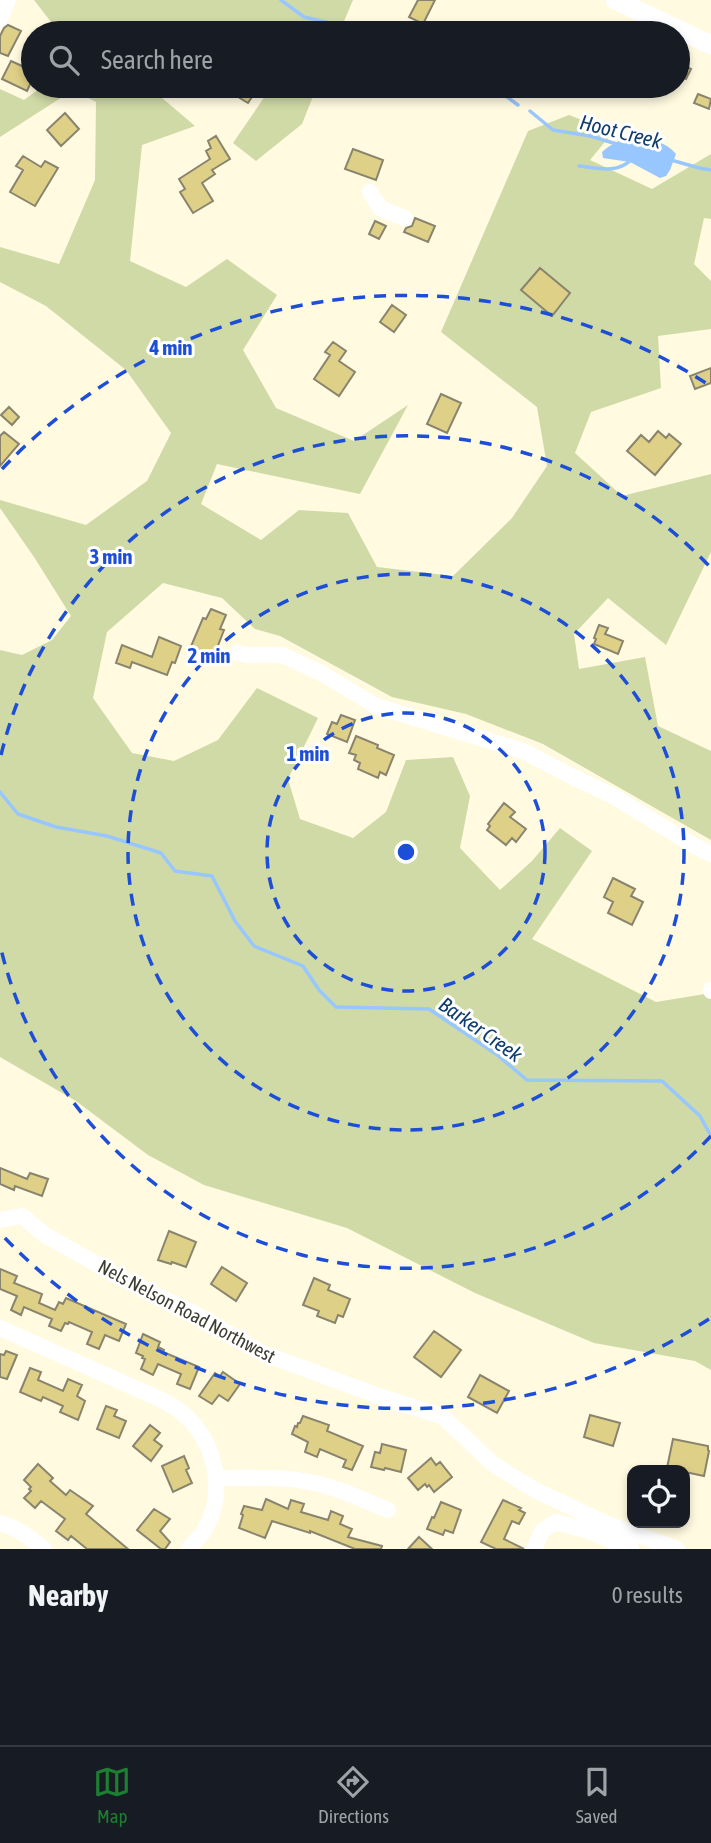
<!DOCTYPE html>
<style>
:root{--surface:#171b24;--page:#242831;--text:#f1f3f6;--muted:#9ea1a6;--line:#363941;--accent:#1d7f31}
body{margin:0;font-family:"Asap Condensed",sans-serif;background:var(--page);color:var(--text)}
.controls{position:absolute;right:21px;bottom:21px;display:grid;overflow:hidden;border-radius:14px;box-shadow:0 4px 10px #0003}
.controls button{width:63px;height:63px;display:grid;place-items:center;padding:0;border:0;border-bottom:2px solid var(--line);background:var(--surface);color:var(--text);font:35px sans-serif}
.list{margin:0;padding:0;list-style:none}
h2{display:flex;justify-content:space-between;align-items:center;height:91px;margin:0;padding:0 28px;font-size:30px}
h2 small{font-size:23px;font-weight:400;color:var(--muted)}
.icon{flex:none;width:38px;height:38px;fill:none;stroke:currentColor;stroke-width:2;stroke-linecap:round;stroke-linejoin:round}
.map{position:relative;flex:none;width:711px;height:1549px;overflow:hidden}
.search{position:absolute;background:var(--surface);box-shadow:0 4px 10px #0003;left:21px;right:21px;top:21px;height:77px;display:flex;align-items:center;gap:18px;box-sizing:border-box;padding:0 24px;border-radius:38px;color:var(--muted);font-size:26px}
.sheet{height:196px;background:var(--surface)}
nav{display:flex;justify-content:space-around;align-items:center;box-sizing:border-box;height:98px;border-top:2px solid var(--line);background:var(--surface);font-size:19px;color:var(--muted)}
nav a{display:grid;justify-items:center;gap:4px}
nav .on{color:var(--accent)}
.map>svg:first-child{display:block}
.green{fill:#d0daa6}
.water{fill:#98c6fe}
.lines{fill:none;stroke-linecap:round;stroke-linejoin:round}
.stream{stroke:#98c6fe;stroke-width:3.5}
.building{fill:#dfd088;stroke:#89846d;stroke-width:2}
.minor{stroke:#fff;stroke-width:16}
.major{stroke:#fff;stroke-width:19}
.ring{fill:none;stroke:#1d4ed8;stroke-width:3.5;stroke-dasharray:12 9}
.labels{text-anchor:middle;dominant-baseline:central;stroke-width:6;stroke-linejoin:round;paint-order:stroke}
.street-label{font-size:19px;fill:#3e3d32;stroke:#fff}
.water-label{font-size:21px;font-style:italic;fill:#0f3d6e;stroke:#fff}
.centre{fill:#1d4ed8;stroke:#fff;stroke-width:3.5}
.ring-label{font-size:21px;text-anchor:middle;font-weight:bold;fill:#1d4ed8;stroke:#fff;stroke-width:6;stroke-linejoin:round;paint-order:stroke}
</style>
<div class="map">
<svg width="711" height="1549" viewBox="0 0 711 1549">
<rect width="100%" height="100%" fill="#fffae0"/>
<path class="green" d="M34,0h319l-14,33h-88l-73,-9 -4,9h-116v-2z
M43,86h105l47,40 -53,19 -12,116 56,26 41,-28 50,36 -34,55 33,58 78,33 54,-36 -48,89 -143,-30 -16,40 60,36 38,-30 49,3 29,54 76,9 59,-58 35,-52 -10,-59 -96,-75 87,-201 41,-16 44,17 -23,28 62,29 59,-35v65l-7,-1 -10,46 17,17v48l-53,7 3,52 -70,24 -16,41 47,43 89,-22v78l-45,93 -58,-47 -34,36 5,35 66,-12 13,69 53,25v89l-168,-96 -77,-30 -74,-17 -112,-61 -25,-7 -33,-31 -59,-15 -56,49 -14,66 39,55 42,8 44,-21 39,-52 61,30 -30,61 12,40 53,19 33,-26 20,-52 47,-3 17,39 -10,52 40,42 32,-29 28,-33 32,23 -60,88 124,63 55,-9v377l-16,-9 -101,-18 -119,-50 -128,-65 -143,-43 -56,-30 -72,-54 -76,-44v-407l22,5 30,-15 19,-24 -37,-59 -34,-49v-8l86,25 61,-44 24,-48 -45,-63 -80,-64 -46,-24v-35l59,17 36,-84 1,-78 -23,-12 -73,47v-48l24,11z
M272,86h45l-15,38 -46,37 -23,-18z"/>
<path class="water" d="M635,136c14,3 32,6 41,18l-6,16 -4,6 -6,2 -30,-16 -27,-4 -1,-6c9,-8 22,-15 33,-16z"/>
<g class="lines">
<path class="stream" d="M281,0l23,17 44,10
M361,33h1
M492,86l26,19
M530,111l23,19 37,6 30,9
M671,160l28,8 12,2
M579,166c19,2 37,8 52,-6
M0,792l18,22 38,13 51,9 54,17 14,18 37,5 23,45 19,25 49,20 16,24 17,17 93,2 67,45 31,26 135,1 38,35 11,20"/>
</g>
<path class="building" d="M418,0h17l-12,24 -14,-7z
M8,25l13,6 -13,25 -8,-3v-17l4,-8z
M11,61l22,10v7l-6,13 -25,-12z
M678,63l13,6 -5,10 -8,-3z
M220,86h39l-11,17z
M698,94l13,5 -2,10 -15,-6z
M65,113l14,16 -18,17 -14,-16z
M216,136l14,23 -18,11 3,4 -13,9 11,18 -20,12 -13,-21 5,-3 -6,-10 31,-20 -4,-8 5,-3 -3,-7z
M353,149l30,11 -7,20 -31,-11z
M23,156l18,11 4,-6 13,7 -23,38 -25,-14 13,-22 -7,-4z
M415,218l20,8 -7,16 -24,-10 2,-4 6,-2z
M375,221l11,5 -7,13 -10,-5z
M540,268l30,25 -18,23 -31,-26z
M392,305l14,10 -12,17 -14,-10z
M333,342l13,9 -7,10 16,11 -16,24 -25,-17 16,-24 -5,-3z
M711,368v15l-16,6 -5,-13z
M441,394l20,9 -14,30 -20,-9z
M9,407l10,10 -7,8 -11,-10z
M658,431l8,7 3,-4 12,10 -26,31 -28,-24 14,-16 8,7z
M4,432l15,12 -19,22v-30z
M211,609l15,6 -6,14 4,1 -12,31 -23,-10 14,-33 3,1z
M599,625l9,3 -3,6 18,7 -5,13 -24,-10 2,-5 -2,-1z
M159,637l22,9 -6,17 -3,-1 -5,13 -35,-13 -2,6 -14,-5 6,-18 30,12z
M341,715l14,5 -8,22 -20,-8 5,-12 5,2z
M356,736l22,9 -1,3 17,7 -8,20 -6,-3 -2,6 -20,-9 2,-6 -6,-3 2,-5 -7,-2z
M504,803l11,9 -5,5 16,12 -10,13 -4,-4 -6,7 -19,-15 3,-4 -2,-2z
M613,878l22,11 -4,7 12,6 -11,23 -24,-12 5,-11 -9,-5z
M0,1168l27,11 3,-6 18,6 -6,17 -27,-10 -1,4 -14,-6z
M169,1231l27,11 -10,25 -14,-5 -1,2 -13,-4z
M222,1267l25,16 -11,18 -25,-17z
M0,1269l17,7 -3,7 28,11 -3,9 16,7 4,-8 4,2 3,-6 60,26 -7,17 -14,-6 -6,14 -12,-5 5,-12 -23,-10 -1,2 -3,-1 -4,8 -12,-5 3,-7 -28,-12 -3,8 -10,-5 6,-14 -17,-7z
M314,1278l16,7 -2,5 22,9 -7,18 -5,-2 -3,8 -18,-7 2,-5 -16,-6z
M434,1331l27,19 -20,27 -27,-20z
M143,1334l17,8 -2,5 6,3 -1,2 36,15 -9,22 -13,-5 4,-10 -23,-10 -5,11 -12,-6 4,-10 -3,-1 1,-2 -7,-3z
M6,1351l11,4 -10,24 -7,-2v-23l4,1z
M30,1368l11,4 -3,8 25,11 5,-12 14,6 -5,11 8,5 -7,19 -18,-8 3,-6 -20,-9 -2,4 -21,-9z
M223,1372l17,12 -12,17 -9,-6 -7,9 -13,-8 16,-23 5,3z
M480,1375l29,16 -12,22 -29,-16z
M106,1406l11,4 -3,6 12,5 -7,17 -22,-9z
M590,1415l30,8 -7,23 -29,-9z
M303,1416l26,9 -2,6 36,15 -11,24 -9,-3 3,-7 -26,-11 -3,8 -12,-5 3,-10 -16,-8 3,-8 2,1 1,-4h2z
M150,1425l10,8 -6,7 8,6 -11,15 -18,-15z
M673,1439l35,7v4l1,1 -5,25 -19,-4v-2l-18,-2z
M382,1444l24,6 -5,22 -16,-4 -1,2 -13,-3 4,-15 5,1z
M184,1456l5,12 -3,2 6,13 -19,9 -11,-26z
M431,1458l5,7 4,-3 12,15 -18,15 -5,-7 -2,2 -2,-3 -7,6 -10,-12z
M38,1464l15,14 -3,3 16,14 4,-5 23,16 -7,8 42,35h-41l-16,-13 -3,4 -12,-9 9,-12 -24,-18 -6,7 -11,-10 7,-7 -2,-2 2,-2 -7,-7z
M266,1499l22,10 3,-9 13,4 -3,8 27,8 3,-9 12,5 -3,8 12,5 -4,8 34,9 -1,3h-26l-45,-18v2l-38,-12 -7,17 -26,-10 4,-13 -2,-1 3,-8 18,4z
M503,1500l18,8 -2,2 6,3 -6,11 -7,-3 -8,18 20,10h-28l-15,-7z
M441,1502l20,8 -8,23 -8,-3 -2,5 -16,-6 5,-12 2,1z
M154,1509l16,10 -10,12 10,11 -5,7h-4l-24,-19z
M419,1537l13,12h-24z"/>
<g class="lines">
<path class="minor" d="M0,19l8,-19
M370,192l11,17 24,9
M238,653l10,2h34l39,18 55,33 147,45 48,25 42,20 78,48 20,10
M711,990v1
M0,1220l22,-4 23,19 80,45 72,35 65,38 125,46 55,17 51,48 42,26 70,33 72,26
M0,1328l162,72c6,4 13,7 19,12 35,28 47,81 22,120 -4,6 -10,11 -14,17
M216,1478c31,0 64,-2 94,4 27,5 53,18 78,28
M0,1523c17,4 30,15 44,26
M534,1549l8,-18 14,-9 33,9 42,18"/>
<path class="major" d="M615,0l96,45"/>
</g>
<g class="ring">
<circle cx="406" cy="852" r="139"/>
<circle cx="406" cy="852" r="278"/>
<path d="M711 1136A417 417 0 0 1 1 949M1 755A417 417 0 0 1 711 568"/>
<path d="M709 1319A557 557 0 0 1 2 1235M2 469A557 557 0 0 1 709 385"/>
</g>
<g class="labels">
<g class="street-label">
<text transform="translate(187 1311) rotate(28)">Nels Nelson Road Northwest</text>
</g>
<g class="water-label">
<text transform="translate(621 131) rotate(14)">Hoot Creek</text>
<text transform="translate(481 1029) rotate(35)">Barker Creek</text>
</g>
</g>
<circle cx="406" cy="852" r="10" class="centre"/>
<g class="ring-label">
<text x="171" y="355">4 min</text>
<text x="111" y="564">3 min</text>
<text x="209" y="663">2 min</text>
<text x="308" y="761">1 min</text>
</g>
</svg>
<div class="controls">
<button><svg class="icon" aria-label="locate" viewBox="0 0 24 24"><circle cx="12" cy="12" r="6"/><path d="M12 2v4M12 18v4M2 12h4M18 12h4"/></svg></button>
</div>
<div class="search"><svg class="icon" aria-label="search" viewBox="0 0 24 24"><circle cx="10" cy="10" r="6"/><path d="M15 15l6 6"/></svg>Search here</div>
</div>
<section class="sheet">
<h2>Nearby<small>0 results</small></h2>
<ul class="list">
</ul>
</section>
<nav>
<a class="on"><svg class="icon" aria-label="map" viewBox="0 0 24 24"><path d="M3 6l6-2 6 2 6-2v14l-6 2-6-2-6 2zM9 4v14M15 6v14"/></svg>Map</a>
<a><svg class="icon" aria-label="directions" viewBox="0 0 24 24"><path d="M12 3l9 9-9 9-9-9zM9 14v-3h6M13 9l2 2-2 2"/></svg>Directions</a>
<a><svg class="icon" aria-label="saved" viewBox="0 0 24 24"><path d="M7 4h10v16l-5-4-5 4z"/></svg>Saved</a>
</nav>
